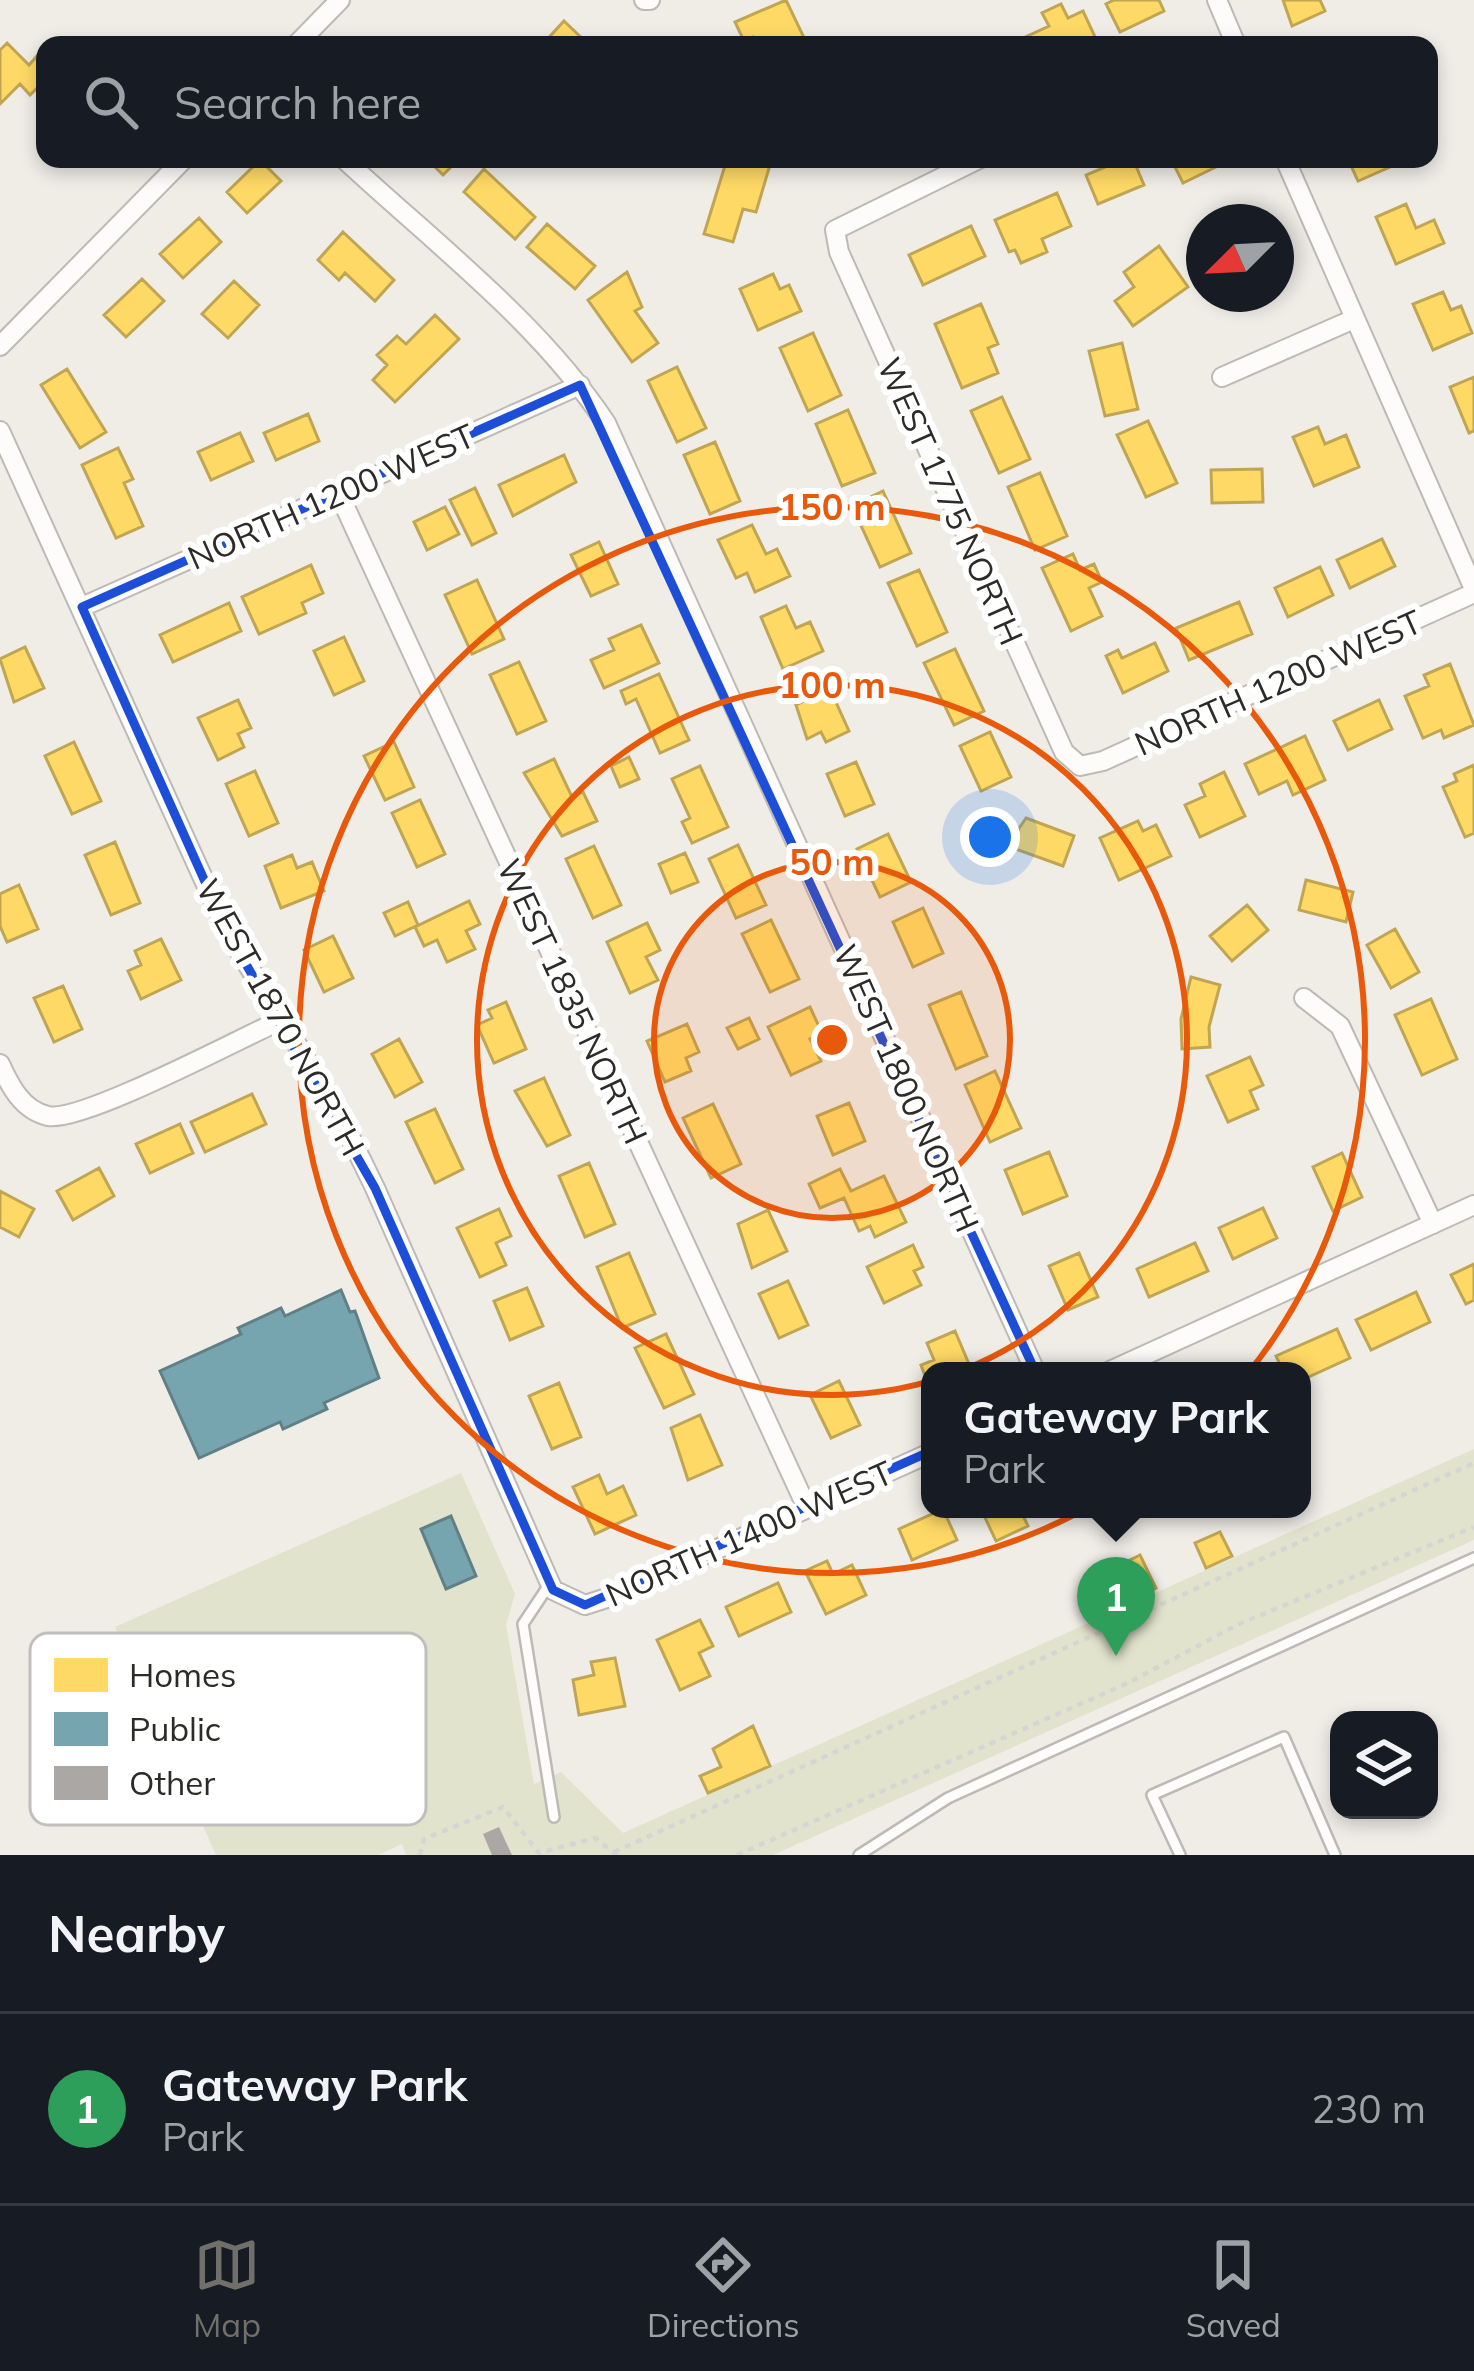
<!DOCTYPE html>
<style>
:root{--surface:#171b24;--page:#242831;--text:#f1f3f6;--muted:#9ea1a6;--line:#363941;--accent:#716f6a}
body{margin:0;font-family:Mulish,sans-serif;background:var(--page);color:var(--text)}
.controls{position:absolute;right:36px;bottom:36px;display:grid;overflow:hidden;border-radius:24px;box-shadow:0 6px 18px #0003}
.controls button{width:108px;height:108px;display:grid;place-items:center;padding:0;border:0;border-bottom:3px solid var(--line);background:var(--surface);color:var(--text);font:60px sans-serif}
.compass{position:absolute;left:1186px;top:204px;width:108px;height:108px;border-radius:50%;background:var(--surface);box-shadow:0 6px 18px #0003;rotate:246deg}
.you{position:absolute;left:990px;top:837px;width:42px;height:42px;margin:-30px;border:9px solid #fff;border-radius:50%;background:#1a73e8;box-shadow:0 0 0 18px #1a73e833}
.badge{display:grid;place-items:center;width:78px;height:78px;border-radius:50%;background:var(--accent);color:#fff;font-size:39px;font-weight:700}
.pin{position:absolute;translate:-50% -99px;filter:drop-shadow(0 3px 6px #0008)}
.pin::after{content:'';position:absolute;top:63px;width:42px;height:36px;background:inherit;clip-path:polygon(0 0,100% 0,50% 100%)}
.popup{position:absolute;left:921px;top:1362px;width:390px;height:156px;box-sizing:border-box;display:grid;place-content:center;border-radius:24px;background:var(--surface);filter:drop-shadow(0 3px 9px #0005);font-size:39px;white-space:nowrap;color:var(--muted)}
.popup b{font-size:45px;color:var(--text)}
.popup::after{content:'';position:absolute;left:50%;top:100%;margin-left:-24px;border:24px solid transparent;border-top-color:var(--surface)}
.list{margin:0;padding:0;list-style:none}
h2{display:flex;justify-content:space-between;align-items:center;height:156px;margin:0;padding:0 48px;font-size:51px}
h2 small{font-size:39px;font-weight:400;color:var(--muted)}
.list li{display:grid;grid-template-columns:78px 1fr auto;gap:36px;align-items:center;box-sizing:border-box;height:192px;padding:0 48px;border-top:3px solid var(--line)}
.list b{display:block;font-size:45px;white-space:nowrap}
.list p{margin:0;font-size:39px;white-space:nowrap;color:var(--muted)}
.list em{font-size:39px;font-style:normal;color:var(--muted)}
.icon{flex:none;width:66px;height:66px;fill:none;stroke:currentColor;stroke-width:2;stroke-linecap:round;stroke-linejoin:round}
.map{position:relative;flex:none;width:1474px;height:1855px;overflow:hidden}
.search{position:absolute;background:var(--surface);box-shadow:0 6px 18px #0003;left:36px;right:36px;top:36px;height:132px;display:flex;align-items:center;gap:30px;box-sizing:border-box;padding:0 42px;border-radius:24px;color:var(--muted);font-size:45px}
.sheet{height:348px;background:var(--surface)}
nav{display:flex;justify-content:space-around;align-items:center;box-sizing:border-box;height:168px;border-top:3px solid var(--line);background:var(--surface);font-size:33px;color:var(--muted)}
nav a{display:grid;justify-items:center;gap:6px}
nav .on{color:var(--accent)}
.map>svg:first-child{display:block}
.green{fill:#e1e3cc}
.homes{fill:#ffd966;stroke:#c0a553;stroke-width:3}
.public{fill:#76a5af;stroke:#608086;stroke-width:3}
.building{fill:#aaa7a4}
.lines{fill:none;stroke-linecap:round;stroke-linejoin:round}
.service-casing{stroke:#bdbab6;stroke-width:14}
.minor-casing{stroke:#bdbab6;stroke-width:22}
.path{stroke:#d6d5d3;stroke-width:4.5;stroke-dasharray:6 6;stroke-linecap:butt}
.service{stroke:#fdfcfb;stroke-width:9}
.minor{stroke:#fdfcfb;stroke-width:18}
.marked{fill:none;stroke:#1d4ed8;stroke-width:9;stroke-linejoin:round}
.ring{fill:none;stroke:#e8590c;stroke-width:6}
.labels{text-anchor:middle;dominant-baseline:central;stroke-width:12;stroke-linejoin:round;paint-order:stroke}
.street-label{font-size:33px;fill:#2d2b27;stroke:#fff}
.key{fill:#fff;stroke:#c0bfbe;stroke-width:3}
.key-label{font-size:33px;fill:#2d2b27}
.centre{fill:#e8590c;stroke:#fff;stroke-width:6}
.ring-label{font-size:36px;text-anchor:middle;font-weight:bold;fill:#e8590c;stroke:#fff;stroke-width:12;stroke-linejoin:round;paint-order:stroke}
</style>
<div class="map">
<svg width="1474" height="1855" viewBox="0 0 1474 1855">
<rect width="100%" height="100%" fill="#f0ede7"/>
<path class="green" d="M1474,1449v91l-701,315h-367l-4,-11 -24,11h-162l-101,-228 346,-154 54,121 -9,31 28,159 27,-12 62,61z"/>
<path class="homes" d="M786,0l21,44 -50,1 -4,-8 -9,4 -9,-19z
M1114,0h45l5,11 -44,21 -14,-28z
M1283,0h37l5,11 -33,15z
M1061,4l7,14 15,-7 14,30 -74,4 -2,-6 28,-13 -7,-13z
M564,21l25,24h-47z
M7,43l22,22 8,-9 8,8v16l-15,15 -10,-11 -20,20v-54z
M427,159h32l-16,16z
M727,159l43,6 -14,47 -13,-3 -10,33 -29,-8z
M1124,159h9l11,26 -46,19 -12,-29z
M1171,159h56l1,2 -45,22z
M1348,159h49l2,4 -41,18z
M260,160l21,21 -34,32 -20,-21z
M484,169l51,48 -20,22 -51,-47z
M1057,193l14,33 -29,13 5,13 -26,11 -6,-13 -6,2 -14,-32z
M1406,204l10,24 18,-8 10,23 -48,21 -20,-47z
M199,218l22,24 -38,36 -23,-24z
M547,224l48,42 -20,23 -48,-42z
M971,226l14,30 -62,29 -14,-30z
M343,232l51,48 -19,21 -30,-28 -6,7 -21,-20z
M1159,246l29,41 -55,39 -18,-25 19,-14 -10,-15z
M627,272l15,35 -7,4 23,32 -26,19 -44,-62z
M773,274l7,15 9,-4 12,26 -43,19 -18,-41z
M142,279l22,22 -38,36 -22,-22z
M234,281l25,24 -31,33 -26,-24z
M1443,292l8,18 10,-4 11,27 -39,17 -20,-46z
M981,304l17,40 -10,4 10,25 -36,15 -27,-64z
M435,315l24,24 -64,63 -22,-22 14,-15 -10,-10 20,-19 9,8z
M813,333l28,62 -33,16 -28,-63z
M1122,343l16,66 -33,7 -16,-65z
M677,367l29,61 -29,14 -29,-61z
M67,369l39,63 -26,16 -39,-63z
M1474,377v54l-5,2 -19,-46z
M1002,397l28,62 -31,14 -28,-62z
M848,410l27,63 -33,13 -26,-62z
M308,414l11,27 -43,19 -12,-27z
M1148,421l29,62 -31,14 -29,-62z
M1318,427l7,17 21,-9 13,32 -45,19 -21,-49z
M240,433l13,28 -42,19 -13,-28z
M715,442l25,59 -30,13 -26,-59z
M118,448l15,31 -9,4 19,43 -27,12 -34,-73z
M564,455l12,27 -63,34 -14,-31z
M1262,469l1,33 -51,1 -1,-33z
M1040,473l27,63 -32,14 -27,-63z
M475,488l21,45 -24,12 -22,-45z
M883,491l28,62 -31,14 -28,-61z
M445,507l14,27 -32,16 -13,-28z
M752,525l14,29 11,-5 13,27 -35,16 -8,-19 -11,5 -18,-38z
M1382,539l13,27 -45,22 -13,-28z
M599,542l19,42 -27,12 -20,-41z
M1073,554l7,16 14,-6 8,18 -13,6 13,28 -31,15 -29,-63z
M311,565l12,28 -21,10 4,10 -47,21 -17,-37z
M1320,567l13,28 -45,22 -13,-29z
M919,570l28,62 -30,14 -29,-63z
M477,580l27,59 -32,15 -27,-59z
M1239,602l13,32 -63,26 -13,-32z
M229,603l12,28 -68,31 -13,-27z
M786,606l10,22 14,-6 13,29 -40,18 -22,-52z
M641,625l18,38 -55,25 -13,-28 23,-10 -5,-11z
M344,637l20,44 -30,14 -20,-44z
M1155,643l13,28 -45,22 -17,-37 12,-6 4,8z
M25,647l19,41 -30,14 -14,-43z
M955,649l29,62 -30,14 -30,-62z
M519,662l27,59 -29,13 -27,-59z
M1450,664l24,61 -30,13 -3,-8 -18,8 -18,-42 24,-10 -5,-11z
M659,674l30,66 -29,13 -24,-54 -10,5 -5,-13z
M830,689l19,42 -23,11 -5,-10 -14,7 -11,-34z
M238,700l13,28 -13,6 6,13 -26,13 -20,-42z
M1379,700l13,29 -44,21 -14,-29z
M990,732l21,45 -30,14 -21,-45z
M1305,736l20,44 -32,15 -6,-14 -28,13 -14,-30z
M74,742l27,59 -29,13 -27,-58z
M394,742l20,45 -29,13 -21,-44z
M629,757l10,22 -19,8 -9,-21z
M554,759l18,38 11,-5 14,29 -35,15 -38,-63z
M856,762l18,42 -29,12 -18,-42z
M1474,765v68l-9,4 -22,-50 14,-6 -3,-7z
M700,766l28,61 -36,16 -10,-21 8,-4 -18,-39z
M255,771l23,52 -29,13 -23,-52z
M1224,772l21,44 -45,21 -15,-32 20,-9 -5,-12z
M420,800l25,54 -28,13 -25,-54z
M1026,818l48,18 -11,30 -56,-20z
M1138,821l5,10 13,-6 15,31 -52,24 -19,-42z
M888,834l23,48 -31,15 -23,-48z
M115,842l25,61 -29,12 -26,-60z
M738,845l28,60 -30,13 -27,-59z
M594,846l27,59 -28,13 -27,-59z
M685,853l13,29 -27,11 -12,-29z
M292,855l5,13 15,-6 12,29 -43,17 -16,-42z
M1306,880l47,12 -7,30 -47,-12z
M19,885l19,44 -31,13 -7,-16v-32z
M469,901l11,23 -14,7 9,18 -28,13 -10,-22 -13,6 -9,-19z
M408,902l10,23 -23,11 -11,-23z
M1247,905l21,25 -36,31 -22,-25z
M923,908l20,45 -30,14 -20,-45z
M771,920l28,59 -29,13 -28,-58z
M647,923l13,27 -14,7 12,23 -28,13 -23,-51z
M1395,929l24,43 -28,16 -24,-43z
M333,936l20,42 -29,14 -20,-42z
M161,939l20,41 -40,19 -13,-28 13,-6 -6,-14z
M1191,977l29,8 -11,42 1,20 -28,2 -1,-30z
M63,986l19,43 -28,13 -20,-44z
M961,992l26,64 -31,13 -27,-64z
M1431,999l26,60 -35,16 -27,-60z
M506,1002l20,47 -32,14 -17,-38 15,-7 -4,-8z
M810,1007l12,26 -12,6 11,22 -30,14 -23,-48z
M749,1018l10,21 -21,10 -11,-21z
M687,1024l12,28 -13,6 5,13 -26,11 -18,-41z
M399,1039l23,43 -27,15 -23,-43z
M1250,1057l13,28 -13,6 8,18 -30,13 -21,-46z
M995,1071l26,57 -31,14 -25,-57z
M544,1078l26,57 -23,11 -32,-55z
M252,1094l14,30 -61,28 -14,-30z
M849,1103l16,38 -32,14 -16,-39z
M713,1104l28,60 -30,14 -28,-60z
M435,1109l28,60 -28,14 -29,-61z
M180,1124l13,29 -43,20 -14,-29z
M1049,1152l18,44 -44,18 -18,-44z
M1342,1153l20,44 -29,14 -20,-44z
M589,1163l26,61 -30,13 -26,-61z
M99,1168l15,28 -41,24 -16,-29z
M840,1169l11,22 33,-15 22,46 -31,15 -5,-11 -11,5 -15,-33 -24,10 -11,-24z
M0,1191l34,18 -15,28 -19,-10z
M1263,1208l14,30 -44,21 -14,-31z
M499,1209l12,27 -15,7 10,22 -26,12 -23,-49z
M768,1210l19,41 -35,17 -14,-44z
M1195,1243l13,28 -59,26 -12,-28z
M913,1245l10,22 -9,4 7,14 -37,18 -17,-36z
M629,1253l26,61 -33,14 -25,-61z
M1079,1253l19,44 -30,13 -19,-44z
M1474,1264v36l-8,4 -15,-29z
M788,1281l20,44 -29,13 -20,-44z
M527,1288l16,38 -33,14 -16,-39z
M1416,1292l14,30 -59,28 -15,-30z
M1337,1329l13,29 -48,22v-9h-19l-7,-15z
M955,1331l17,40h-42l-3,10 -6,-16 13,-5 -7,-17z
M666,1334l28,60 -30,14 -29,-60z
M839,1381l21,44 -29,13 -21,-43z
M559,1383l22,54 -29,12 -23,-53z
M700,1415l22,50 -34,15 -17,-52z
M599,1475l8,19 16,-8 13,29 -41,19 -22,-47z
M943,1509l14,31 -45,20 -13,-31z
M981,1509h39l8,17 -32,15z
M1220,1532l12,24 -26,12 -11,-25z
M1140,1555l16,33 -35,17 -15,-33z
M827,1561l6,13 19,-9 14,30 -40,19 -21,-43z
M778,1583l13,29 -52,24 -13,-29z
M700,1620l13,26 -14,7 11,23 -30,14 -23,-50z
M615,1658l10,48 -46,9 -6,-35 21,-5 -3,-13z
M753,1726l17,40 -62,27 -8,-17 21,-9 -8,-18z"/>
<path class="public" d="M341,1290l9,22 5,-1 24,67 -55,25 3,6 -44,20 -3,-7 -81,36 -39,-87 81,-37 -3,-6 43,-20 4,8z
M451,1516l25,60 -30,13 -25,-60z"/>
<path class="building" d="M499,1827l13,28h-20l-9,-21z"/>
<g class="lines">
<g class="service-casing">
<path id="service" d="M549,1585l-26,39 31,193
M859,1855l89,-57 526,-240
M1180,1855l-28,-60 132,-58 51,118"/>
</g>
<g class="minor-casing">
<path id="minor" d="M644,0h6
M1217,0l19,45
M296,45l44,-45
M344,159c89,83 194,162 262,264l429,948
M979,159l-144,71 4,22 225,500 16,14 23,-5 371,-168
M1285,159l189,430
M0,346l184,-187
M1222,377l132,-58
M0,431l228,502 108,175 39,80 178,402 32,15 28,-9 317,-143
M339,494l468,1014
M82,607l498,-222
M1304,998l36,28 93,198
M0,1064c10,22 22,46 48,52 33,7 189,-76 229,-94
M1110,1371l364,-166"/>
</g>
<path class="path" d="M614,1852l860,-389
M420,1855l4,-16 79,-32 36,46 56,-15 22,17
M737,1855l391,-172 111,-59 235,-97"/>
<use href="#service" class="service"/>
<use href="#minor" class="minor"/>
</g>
<path class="marked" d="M580,385l468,1014 -463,206 -32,-15 -178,-402 -147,-255 -146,-326z"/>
<circle cx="832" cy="1040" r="178" fill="#e8590c" fill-opacity=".12"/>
<g class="ring">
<circle cx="832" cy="1040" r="178"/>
<circle cx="832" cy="1040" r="355"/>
<circle cx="832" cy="1040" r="533"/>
</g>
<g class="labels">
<g class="street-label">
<text transform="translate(331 496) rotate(-24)">NORTH 1200 WEST</text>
<text transform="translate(951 501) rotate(66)">WEST 1775 NORTH</text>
<text transform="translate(1278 682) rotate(-24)">NORTH 1200 WEST</text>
<text transform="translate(573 1001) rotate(65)">WEST 1835 NORTH</text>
<text transform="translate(281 1017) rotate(61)">WEST 1870 NORTH</text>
<text transform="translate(907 1088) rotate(66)">WEST 1800 NORTH</text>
<text transform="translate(749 1533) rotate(-24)">NORTH 1400 WEST</text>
</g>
</g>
<rect x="30" y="1633" width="396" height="192" rx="18" class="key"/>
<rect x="54" y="1658" width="54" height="34" fill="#ffd966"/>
<rect x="54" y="1712" width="54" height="34" fill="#76a5af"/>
<rect x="54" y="1766" width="54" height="34" fill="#aaa7a4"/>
<g class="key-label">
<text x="129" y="1687">Homes</text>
<text x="129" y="1741">Public</text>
<text x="129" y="1795">Other</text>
</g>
<circle cx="832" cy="1040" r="18" class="centre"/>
<g class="ring-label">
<text x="832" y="520">150 m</text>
<text x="832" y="698">100 m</text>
<text x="832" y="875">50 m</text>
</g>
</svg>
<div class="controls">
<button><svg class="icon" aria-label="layers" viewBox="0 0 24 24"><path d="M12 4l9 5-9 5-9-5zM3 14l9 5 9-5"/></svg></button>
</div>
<svg class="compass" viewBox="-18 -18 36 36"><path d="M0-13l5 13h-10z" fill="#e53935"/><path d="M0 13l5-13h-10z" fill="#9ea1a6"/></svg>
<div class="you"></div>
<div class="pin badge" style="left:1116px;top:1656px;background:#2e9e5b">1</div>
<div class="popup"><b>Gateway Park</b>Park</div>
<div class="search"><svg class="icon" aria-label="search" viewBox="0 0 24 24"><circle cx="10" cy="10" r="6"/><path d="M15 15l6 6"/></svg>Search here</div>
</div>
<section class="sheet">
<h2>Nearby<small></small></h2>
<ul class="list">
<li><span class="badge" style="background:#2e9e5b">1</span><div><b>Gateway Park</b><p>Park</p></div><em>230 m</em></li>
</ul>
</section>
<nav>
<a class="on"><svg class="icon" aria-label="map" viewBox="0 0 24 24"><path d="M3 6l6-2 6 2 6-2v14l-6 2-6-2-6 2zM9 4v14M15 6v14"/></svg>Map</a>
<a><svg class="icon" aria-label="directions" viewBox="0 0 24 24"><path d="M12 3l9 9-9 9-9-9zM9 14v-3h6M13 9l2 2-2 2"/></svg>Directions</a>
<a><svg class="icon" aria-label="saved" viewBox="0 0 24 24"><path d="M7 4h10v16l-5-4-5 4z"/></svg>Saved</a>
</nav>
